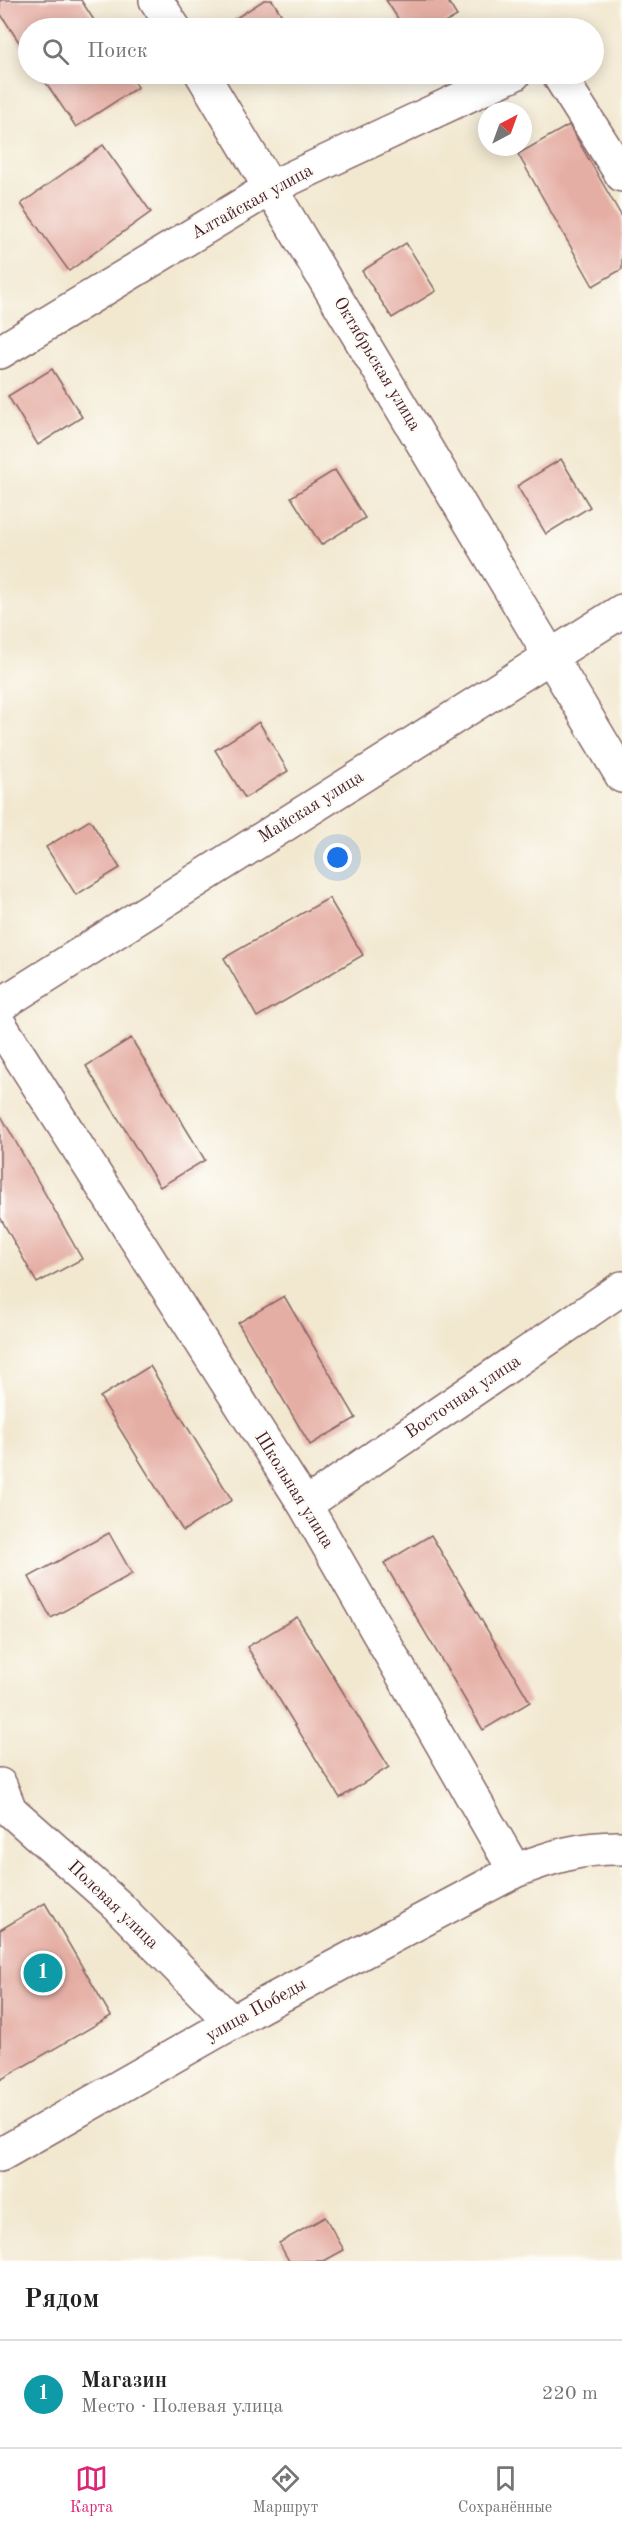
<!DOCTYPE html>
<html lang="ru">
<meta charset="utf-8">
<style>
:root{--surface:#fff;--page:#f2f2f2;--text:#222;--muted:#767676;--line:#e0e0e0;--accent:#db2777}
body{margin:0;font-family:"Old Standard TT",serif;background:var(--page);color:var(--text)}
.compass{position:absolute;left:478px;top:102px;width:54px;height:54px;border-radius:50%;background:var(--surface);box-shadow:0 3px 15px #0003;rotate:41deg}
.you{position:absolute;left:338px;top:858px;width:21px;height:21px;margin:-15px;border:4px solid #fff;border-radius:50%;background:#1a73e8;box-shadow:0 0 0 9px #1a73e833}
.badge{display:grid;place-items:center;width:39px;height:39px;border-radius:50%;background:var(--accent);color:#fff;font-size:20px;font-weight:700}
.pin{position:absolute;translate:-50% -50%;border:3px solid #fff;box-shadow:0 2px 6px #0006}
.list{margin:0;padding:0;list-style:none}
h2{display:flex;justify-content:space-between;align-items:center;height:78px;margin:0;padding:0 24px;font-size:26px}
h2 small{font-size:20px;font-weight:400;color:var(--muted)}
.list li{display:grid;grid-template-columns:39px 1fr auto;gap:18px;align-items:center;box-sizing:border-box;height:108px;padding:0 24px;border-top:2px solid var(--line)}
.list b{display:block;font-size:22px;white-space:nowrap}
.list p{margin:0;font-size:20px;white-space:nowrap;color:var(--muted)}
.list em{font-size:20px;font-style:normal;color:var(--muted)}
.icon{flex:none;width:33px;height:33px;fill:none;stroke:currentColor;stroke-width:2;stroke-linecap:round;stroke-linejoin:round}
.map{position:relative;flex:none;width:622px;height:2261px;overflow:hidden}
.search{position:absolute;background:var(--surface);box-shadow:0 3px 15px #0003;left:18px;right:18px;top:18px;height:66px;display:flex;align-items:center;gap:15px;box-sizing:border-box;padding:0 21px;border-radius:33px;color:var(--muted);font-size:22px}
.sheet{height:186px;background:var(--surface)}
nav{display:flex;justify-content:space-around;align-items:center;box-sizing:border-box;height:84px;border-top:2px solid var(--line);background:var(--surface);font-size:16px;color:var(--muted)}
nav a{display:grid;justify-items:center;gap:3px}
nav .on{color:var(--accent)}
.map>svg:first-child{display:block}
.building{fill:#e5aea4}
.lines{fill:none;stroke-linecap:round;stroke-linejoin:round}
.minor-casing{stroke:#856565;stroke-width:36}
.minor{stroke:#fff;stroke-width:33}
.labels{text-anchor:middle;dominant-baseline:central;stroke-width:5;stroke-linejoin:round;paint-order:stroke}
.street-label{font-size:18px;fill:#4a1f2b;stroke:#fdfcf7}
</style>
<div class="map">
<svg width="622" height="2261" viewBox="0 0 622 2261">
<rect width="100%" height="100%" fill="#fdfcf7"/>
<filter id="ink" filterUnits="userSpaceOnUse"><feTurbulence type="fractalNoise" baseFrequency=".0167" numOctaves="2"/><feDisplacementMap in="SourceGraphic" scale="12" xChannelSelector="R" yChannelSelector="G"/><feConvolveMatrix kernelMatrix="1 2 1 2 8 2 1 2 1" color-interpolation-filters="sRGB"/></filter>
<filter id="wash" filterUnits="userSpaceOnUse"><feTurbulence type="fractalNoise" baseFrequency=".008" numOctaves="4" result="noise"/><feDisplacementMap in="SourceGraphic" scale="24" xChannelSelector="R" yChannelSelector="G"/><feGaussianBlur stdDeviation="1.35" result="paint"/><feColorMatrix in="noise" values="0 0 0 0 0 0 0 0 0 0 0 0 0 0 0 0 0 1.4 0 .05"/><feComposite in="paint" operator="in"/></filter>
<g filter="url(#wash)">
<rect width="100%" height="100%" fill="#f2e8d0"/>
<g id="blocks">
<path class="building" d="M0,0h81l18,28h-71v28l-28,-43z
M264,0h8l18,28h-60l-3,-4z
M386,0h61l10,16 -21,12h-32z
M40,74h89l9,13 -62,40z
M569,125l53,92v52l-29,17 -75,-132z
M103,145l48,67 -82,59 -48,-67z
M406,243l30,48 -44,27 -30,-47z
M52,369l30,48 -44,28 -30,-49z
M561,459l29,48 -44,27 -29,-48z
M335,470l30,48 -44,27 -30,-48z
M259,722l29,49 -43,27 -30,-48z
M90,820l30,48 -44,27 -30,-48z
M329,898l34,57 -106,62 -33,-59z
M131,1038l74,122 -45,27 -74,-121z
M0,1114l82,145 -45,24 -37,-66z
M284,1296l72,122 -46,27 -72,-122z
M150,1366l82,134 -49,31 -83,-134z
M109,1533l23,41 -81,44 -22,-41z
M431,1535l99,167 -47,28 -99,-167z
M297,1617l92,150 -49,31 -93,-151z
M45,1903l66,113 -111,64v-150z
M325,2217l19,33 -20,11h-35l-10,-18z"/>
</g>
</g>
<g filter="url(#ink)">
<use href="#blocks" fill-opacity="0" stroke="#856565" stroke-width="1.5"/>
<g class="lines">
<g class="minor-casing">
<path id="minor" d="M156,0l18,28
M202,74l420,702
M558,74l64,101
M0,352l272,-165 242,-113
M0,1005l622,-394
M0,1025l305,480 210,366c35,-14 68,-24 107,-23
M305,1505l317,-217
M0,1785l10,25 106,94 116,119
M0,2155l261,-149 254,-135"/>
</g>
<use href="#minor" class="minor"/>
</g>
</g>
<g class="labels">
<g class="street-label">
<text transform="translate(252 202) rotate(-29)">Алтайская улица</text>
<text transform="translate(377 364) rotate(59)">Октябрьская улица</text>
<text transform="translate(311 807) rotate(-32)">Майская улица</text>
<text transform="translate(463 1397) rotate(-34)">Восточная улица</text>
<text transform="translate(294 1490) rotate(58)">Школьная улица</text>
<text transform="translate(113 1905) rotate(44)">Полевая улица</text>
<text transform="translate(256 2010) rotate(-29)">улица Победы</text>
</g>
</g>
</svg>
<svg class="compass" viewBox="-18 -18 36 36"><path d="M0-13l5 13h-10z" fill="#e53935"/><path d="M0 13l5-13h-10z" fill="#767676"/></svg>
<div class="you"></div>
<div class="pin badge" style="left:43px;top:1973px;background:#0f9aa8">1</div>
<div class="search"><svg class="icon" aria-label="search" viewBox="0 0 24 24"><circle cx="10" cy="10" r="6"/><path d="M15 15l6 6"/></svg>Поиск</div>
</div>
<section class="sheet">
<h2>Рядом<small></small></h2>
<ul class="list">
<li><span class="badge" style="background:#0f9aa8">1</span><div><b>Магазин</b><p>Место · Полевая улица</p></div><em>220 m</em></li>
</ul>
</section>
<nav>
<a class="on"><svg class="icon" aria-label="map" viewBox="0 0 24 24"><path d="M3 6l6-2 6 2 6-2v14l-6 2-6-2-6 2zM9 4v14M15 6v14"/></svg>Карта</a>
<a><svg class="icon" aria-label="directions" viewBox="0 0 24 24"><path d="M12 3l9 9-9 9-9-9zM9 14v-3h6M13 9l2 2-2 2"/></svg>Маршрут</a>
<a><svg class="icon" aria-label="saved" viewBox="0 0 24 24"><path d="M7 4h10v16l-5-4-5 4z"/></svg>Сохранённые</a>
</nav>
